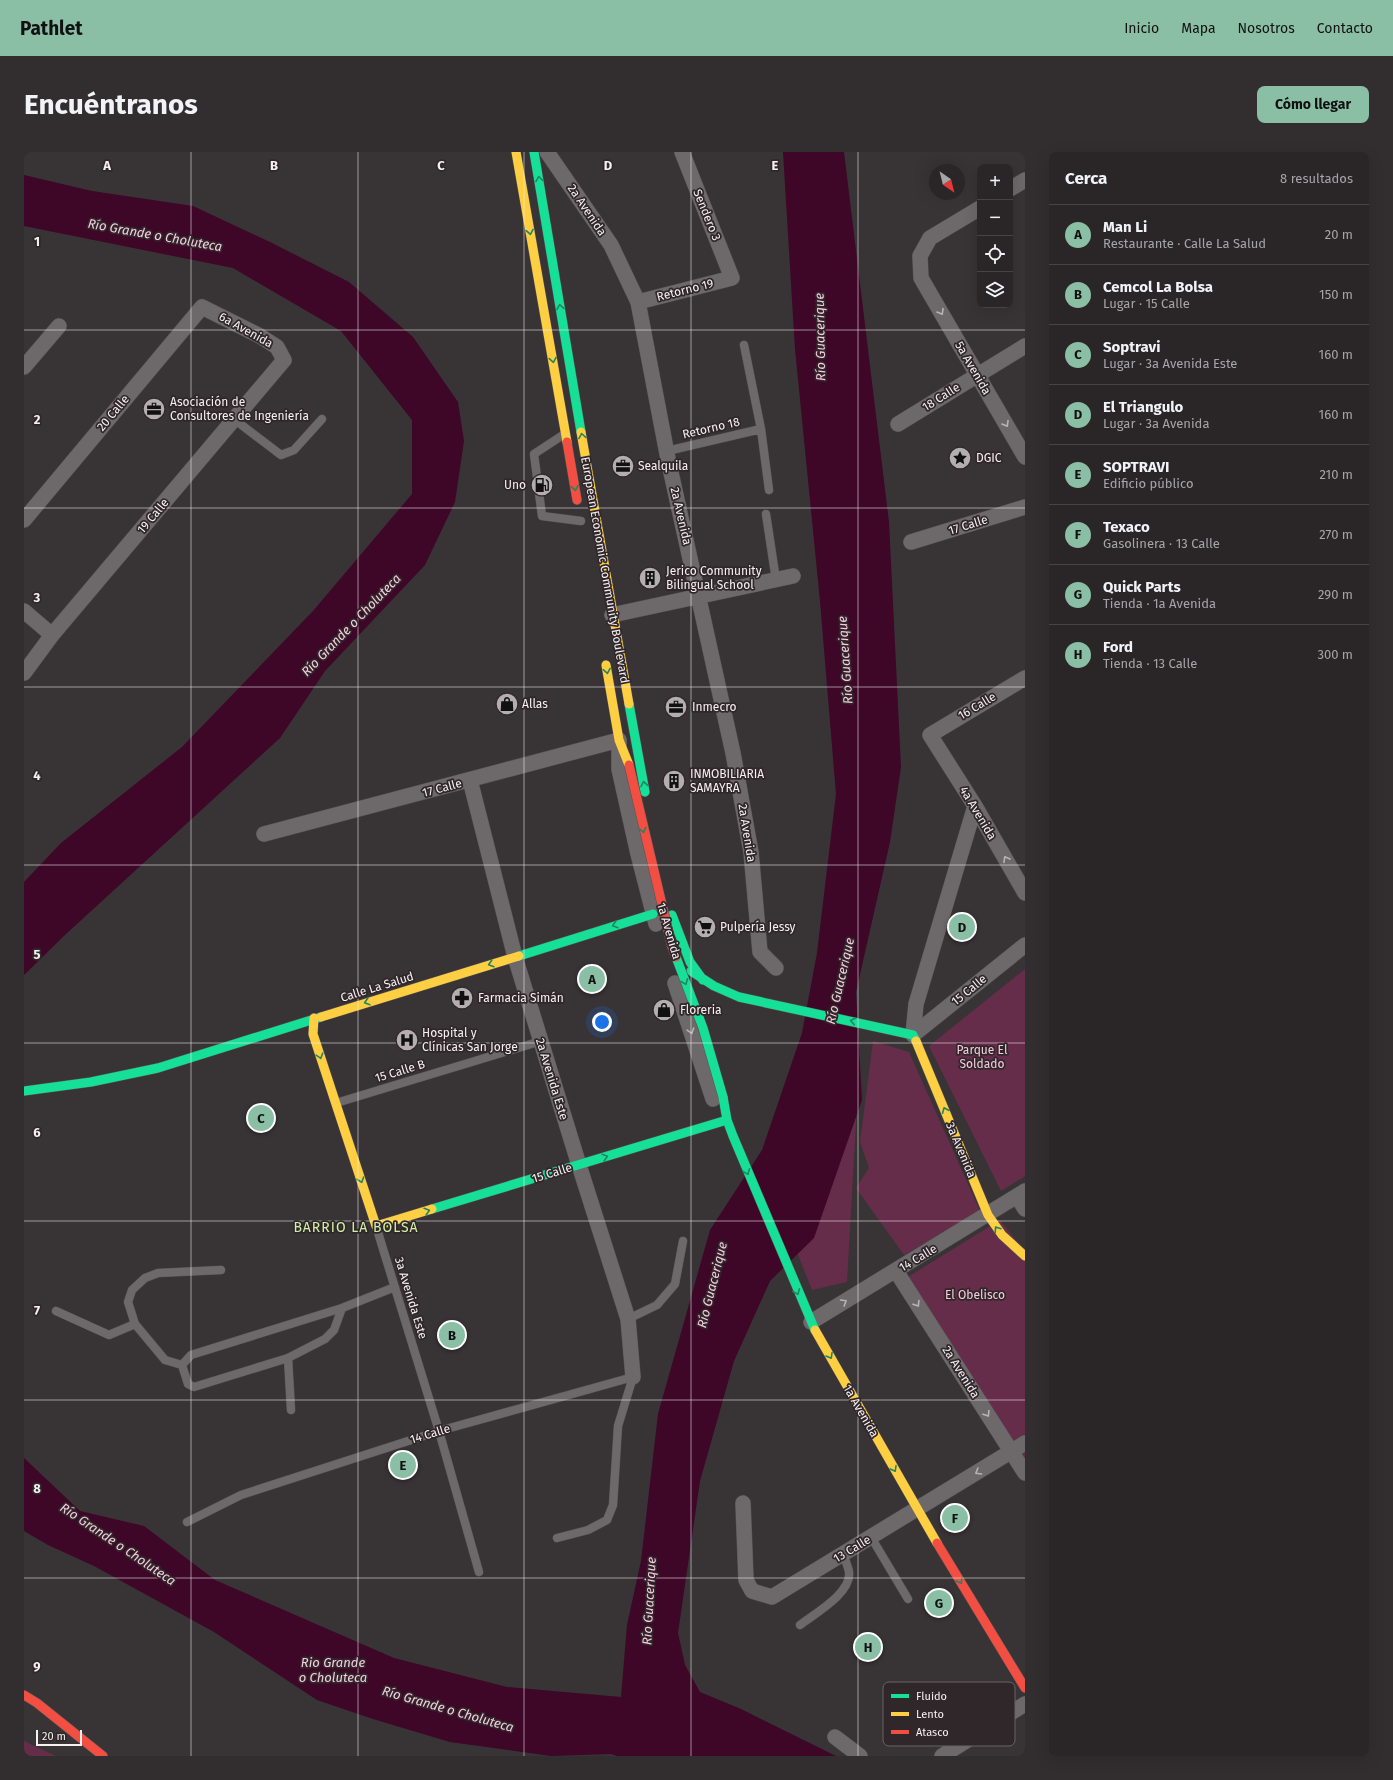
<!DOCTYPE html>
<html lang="es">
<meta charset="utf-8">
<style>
:root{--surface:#2a2628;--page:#322e30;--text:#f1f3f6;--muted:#a5a5a8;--line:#464345;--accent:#8abfa5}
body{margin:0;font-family:"Fira Sans",sans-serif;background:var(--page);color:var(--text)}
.controls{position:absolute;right:12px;top:12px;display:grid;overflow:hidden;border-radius:8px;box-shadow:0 4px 16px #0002}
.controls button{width:36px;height:36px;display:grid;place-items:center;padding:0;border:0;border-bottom:1px solid var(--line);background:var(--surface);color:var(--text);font:20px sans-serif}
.compass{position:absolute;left:905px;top:12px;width:36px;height:36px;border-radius:50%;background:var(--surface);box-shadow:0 4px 16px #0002;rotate:145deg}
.scale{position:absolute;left:12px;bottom:10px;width:46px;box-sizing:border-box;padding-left:4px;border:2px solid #f6f0f3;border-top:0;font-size:11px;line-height:14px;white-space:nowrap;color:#f6f0f3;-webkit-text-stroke:3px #30272b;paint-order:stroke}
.you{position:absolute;left:578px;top:870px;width:14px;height:14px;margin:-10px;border:3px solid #fff;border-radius:50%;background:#1a73e8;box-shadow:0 0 0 6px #1a73e833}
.badge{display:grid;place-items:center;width:26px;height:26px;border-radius:50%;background:var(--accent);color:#111;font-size:13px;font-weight:700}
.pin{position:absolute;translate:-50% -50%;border:2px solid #fff;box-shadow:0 1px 4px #0006}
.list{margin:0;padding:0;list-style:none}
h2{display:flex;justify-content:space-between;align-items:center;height:52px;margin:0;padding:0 16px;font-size:17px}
h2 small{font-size:13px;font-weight:400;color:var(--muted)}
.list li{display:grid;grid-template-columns:26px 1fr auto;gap:12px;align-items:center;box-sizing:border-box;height:60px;padding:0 16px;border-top:1px solid var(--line)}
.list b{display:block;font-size:15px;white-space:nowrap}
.list p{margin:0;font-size:13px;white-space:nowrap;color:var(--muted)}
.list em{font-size:13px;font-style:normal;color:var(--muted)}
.icon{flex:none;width:22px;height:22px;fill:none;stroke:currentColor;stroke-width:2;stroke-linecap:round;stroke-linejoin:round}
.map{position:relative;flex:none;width:1001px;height:1604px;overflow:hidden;border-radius:8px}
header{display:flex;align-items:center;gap:24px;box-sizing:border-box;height:56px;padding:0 20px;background:var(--accent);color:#111}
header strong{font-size:19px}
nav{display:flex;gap:22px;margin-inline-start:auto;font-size:14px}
.intro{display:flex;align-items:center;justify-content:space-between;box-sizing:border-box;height:96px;padding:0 24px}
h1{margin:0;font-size:28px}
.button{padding:10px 18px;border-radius:8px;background:var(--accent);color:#111;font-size:14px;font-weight:700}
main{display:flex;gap:24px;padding:0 24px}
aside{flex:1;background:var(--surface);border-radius:8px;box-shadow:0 4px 16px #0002}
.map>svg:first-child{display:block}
.green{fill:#652d4a}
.water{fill:#3e0627}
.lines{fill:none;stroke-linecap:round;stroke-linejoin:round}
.lane-casing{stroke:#575255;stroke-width:9}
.street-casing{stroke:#575255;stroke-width:16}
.fast-casing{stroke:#575255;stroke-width:10}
.slow-casing{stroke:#575255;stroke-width:10}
.jam-casing{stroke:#575255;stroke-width:10}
.lane{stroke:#6d696b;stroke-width:8}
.street{stroke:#6d696b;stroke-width:15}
.fast{stroke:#16e098;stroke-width:9}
.slow{stroke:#ffcf43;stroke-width:9}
.jam{stroke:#f24e42;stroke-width:9}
.fast-bridge-casing{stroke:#575255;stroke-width:10;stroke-linecap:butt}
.jam-bridge-casing{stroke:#575255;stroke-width:10;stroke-linecap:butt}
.fast-bridge{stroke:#16e098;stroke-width:9}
.jam-bridge{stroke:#f24e42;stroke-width:9}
.oneway{stroke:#238462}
.oneway2{stroke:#b8b3b6}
.grid{fill:none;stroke:#f6f0f3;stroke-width:1;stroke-opacity:0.55}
.labels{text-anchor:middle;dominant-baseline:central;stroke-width:3.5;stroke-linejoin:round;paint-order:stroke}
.street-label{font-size:12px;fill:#f6f0f3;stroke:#30272b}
.poi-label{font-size:12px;fill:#f6f0f3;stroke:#30272b;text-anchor:start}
.park-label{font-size:12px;fill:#f9c9de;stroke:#30272b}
.water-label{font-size:13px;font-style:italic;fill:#fbcbe0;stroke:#30272b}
.quarter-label{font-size:14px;letter-spacing:1px;fill:#d3f0a6;stroke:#30272b}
.key{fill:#30272b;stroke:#6b6367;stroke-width:1}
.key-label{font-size:11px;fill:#f6f0f3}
.grid-label{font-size:13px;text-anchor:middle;font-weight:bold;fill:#f6f0f3;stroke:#30272b;stroke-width:3.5;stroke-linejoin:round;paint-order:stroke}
</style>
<header>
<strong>Pathlet</strong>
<nav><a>Inicio</a><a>Mapa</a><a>Nosotros</a><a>Contacto</a></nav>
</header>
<div class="intro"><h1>Encuéntranos</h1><a class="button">Cómo llegar</a></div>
<main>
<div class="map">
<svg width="1001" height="1604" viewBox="0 0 1001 1604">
<rect width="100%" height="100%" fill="#383335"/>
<path class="green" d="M1001,817v207l-24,15 -72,-145z
M849,889l36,11 71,159 -76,44 -48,-67 13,-20 -9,-26z
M836,900l-13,230 -35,8 -25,-63 52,-160z
M976,1068l25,32v207l-122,-179z
M0,1589l32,15h-32z"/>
<path class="water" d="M759,0h61l45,370 12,245 -11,75 -34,150 6,108 -48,138 -44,43 -36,80 -34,120 -22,152 7,32 15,27 41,17 95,47h-219l-6,-2 -60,2 -101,-14 -77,-23 -56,-19 -103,-68 -120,-66 -46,-21 -24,-14v-73l56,53 64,15 71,54 179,78 113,29 114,10 6,-72 14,-64 17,-147 52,-184 52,-80 40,-117 15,-80 19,-159 -16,-193 -25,-252z
M0,23l68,16 101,15 79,37 77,39 64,55 45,65 6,39 -9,61 -30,63 -100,106 -45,67 -214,196 -42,41v-93l37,-39 121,-96 131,-136 99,-117v-74l-71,-89 -108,-63 -209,-42z"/>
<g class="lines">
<g class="lane-casing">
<path id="lane" d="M720,193l17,84 8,61
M211,268l46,35 13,-5 28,-31
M539,283l-29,19 8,62 39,5
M643,299l94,-22
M742,362l10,66
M312,951l205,-62
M352,1074l63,205 40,141
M318,1156l-8,22 -9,9 -37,19 -94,29 -6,-3 -6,-19 9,-10 151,-47 53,-21
M32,1159l53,24 26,-11
M604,1167l29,-14 18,-21 8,-43
M264,1206l3,52
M158,1213l-17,-5 -30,-36 -7,-22 4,-12 13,-12 13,-5 63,-3
M163,1370l54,-27 198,-64 194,-54 -15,49 -5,79 -6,15 -19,10 -31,8
M847,1385l37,62
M776,1473c14,-11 52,-32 49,-53 -1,-6 -4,-12 -6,-18"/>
</g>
<g class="street-casing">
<path id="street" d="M523,0l64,93 27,57 30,157 65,294 18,99 9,100 16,16
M986,37l15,-9
M956,56l-50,30 -10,18 1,22 104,179
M614,150l94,-24 -50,-126
M0,215l35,-41
M874,272l127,-78
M0,368l178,-213 58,29 17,11 7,13 -232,275 -28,38
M887,390l114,-35
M0,459l28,24
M588,463l181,-39
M1001,526l-95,57 45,71 50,87
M446,628l45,177 64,208 49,154 5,58
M240,682l355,-94v29l19,85 18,70
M651,831l38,116
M889,883l3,-31 59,-198
M889,883l112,-90
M993,1044l8,13
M872,1119l129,202
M787,1170l214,-131
M719,1351l3,77 6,11 20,6 253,-154
M811,1585l25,19
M918,1604l83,-52"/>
</g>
<g class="fast-casing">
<path id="fast" d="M510,0l47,280
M605,552l16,88
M648,763l18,47 13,18
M495,804l134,-42
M667,819l23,15 25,11 174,38 3,6
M0,939l67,-9 67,-14 163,-51
M699,945l4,23 6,16 82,194
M408,1057l295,-89"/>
</g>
<g class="slow-casing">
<path id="slow" d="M492,0l51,290
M557,280l48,272
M582,513l13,75 10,25
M297,865l198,-61
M290,866l-1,16 63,192 56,-17
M892,889l72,174 14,20 23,21
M791,1178l122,213"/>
</g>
<g class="jam-casing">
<path id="jam" d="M543,290l10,58
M913,1391l88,145
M0,1543l13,8 66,53"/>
</g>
<use href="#lane" class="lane"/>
<use href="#street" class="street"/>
<use href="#fast" class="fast"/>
<use href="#slow" class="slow"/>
<use href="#jam" class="jam"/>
<g class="fast-bridge-casing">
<path id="fast-bridge" d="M652,805l27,71 20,69"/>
</g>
<g class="jam-bridge-casing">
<path id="jam-bridge" d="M605,613l43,182 4,10"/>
</g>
<use href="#fast-bridge" class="fast-bridge"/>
<use href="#jam-bridge" class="jam-bridge"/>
</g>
<defs><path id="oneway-chevron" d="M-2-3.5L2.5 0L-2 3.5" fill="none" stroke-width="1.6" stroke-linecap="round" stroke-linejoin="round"/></defs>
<g class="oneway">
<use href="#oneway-chevron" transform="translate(515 27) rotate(-99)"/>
<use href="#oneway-chevron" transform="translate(506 80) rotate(80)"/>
<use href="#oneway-chevron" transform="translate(536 155) rotate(-99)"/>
<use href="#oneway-chevron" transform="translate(529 208) rotate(80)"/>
<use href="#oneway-chevron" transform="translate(558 284) rotate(-99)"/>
<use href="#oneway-chevron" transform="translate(551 336) rotate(80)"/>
<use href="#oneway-chevron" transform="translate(583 519) rotate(80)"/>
<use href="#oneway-chevron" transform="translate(620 632) rotate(-101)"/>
<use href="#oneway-chevron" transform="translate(619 678) rotate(77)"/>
<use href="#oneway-chevron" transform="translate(591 773) rotate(163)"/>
<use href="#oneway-chevron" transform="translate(467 812) rotate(163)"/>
<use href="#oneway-chevron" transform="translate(661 830) rotate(68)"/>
<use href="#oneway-chevron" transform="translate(343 850) rotate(163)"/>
<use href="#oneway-chevron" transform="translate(829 869) rotate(-168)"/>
<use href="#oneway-chevron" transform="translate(296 904) rotate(73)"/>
<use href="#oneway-chevron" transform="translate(921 958) rotate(-113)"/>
<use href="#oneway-chevron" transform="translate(581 1005) rotate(-17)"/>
<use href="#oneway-chevron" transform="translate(723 1020) rotate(68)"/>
<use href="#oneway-chevron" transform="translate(337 1028) rotate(71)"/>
<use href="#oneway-chevron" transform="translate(403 1059) rotate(-17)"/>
<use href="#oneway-chevron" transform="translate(973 1077) rotate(-124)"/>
<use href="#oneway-chevron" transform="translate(773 1140) rotate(68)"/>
<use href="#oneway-chevron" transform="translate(806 1204) rotate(60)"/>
<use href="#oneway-chevron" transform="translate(870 1317) rotate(60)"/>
<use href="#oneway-chevron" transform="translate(936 1429) rotate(59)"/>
</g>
<g class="oneway2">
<use href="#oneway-chevron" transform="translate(917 160) rotate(60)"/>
<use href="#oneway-chevron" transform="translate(982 272) rotate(60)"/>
<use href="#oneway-chevron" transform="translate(982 707) rotate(-120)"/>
<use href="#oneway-chevron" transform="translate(667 879) rotate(72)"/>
<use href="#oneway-chevron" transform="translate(820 1150) rotate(-31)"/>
<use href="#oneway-chevron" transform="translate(893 1152) rotate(58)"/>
<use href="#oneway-chevron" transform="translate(963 1262) rotate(58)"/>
<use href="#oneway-chevron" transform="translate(954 1320) rotate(149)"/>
</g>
<path class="grid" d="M167,0v1604M334,0v1604M500,0v1604M667,0v1604M834,0v1604M0,178h1001M0,356h1001M0,535h1001M0,713h1001M0,891h1001M0,1069h1001M0,1248h1001M0,1426h1001"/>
<defs>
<g id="office-disc" transform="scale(1.15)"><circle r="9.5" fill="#b4aeb0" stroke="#30272b"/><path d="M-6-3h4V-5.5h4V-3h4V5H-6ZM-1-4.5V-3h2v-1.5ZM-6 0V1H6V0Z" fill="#111"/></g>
<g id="sight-disc" transform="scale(1.15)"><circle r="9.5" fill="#b4aeb0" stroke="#30272b"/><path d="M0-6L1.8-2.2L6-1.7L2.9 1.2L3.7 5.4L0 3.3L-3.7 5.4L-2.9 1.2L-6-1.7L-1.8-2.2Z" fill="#111"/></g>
<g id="fuel-disc" transform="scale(1.15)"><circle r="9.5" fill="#b4aeb0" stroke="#30272b"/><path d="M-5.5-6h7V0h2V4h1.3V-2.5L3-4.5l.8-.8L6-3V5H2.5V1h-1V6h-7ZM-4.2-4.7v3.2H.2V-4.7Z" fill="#111"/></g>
<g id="building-disc" transform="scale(1.15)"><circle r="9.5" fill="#b4aeb0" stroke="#30272b"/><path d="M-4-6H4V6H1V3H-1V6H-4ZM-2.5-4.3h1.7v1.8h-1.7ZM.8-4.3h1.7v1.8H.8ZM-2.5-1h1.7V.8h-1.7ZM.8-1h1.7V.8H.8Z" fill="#111"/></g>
<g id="shop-disc" transform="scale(1.15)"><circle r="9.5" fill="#b4aeb0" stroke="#30272b"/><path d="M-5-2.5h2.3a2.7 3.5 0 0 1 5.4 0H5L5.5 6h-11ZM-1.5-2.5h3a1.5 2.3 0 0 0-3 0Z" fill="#111"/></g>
<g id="supermarket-disc" transform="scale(1.15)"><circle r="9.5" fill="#b4aeb0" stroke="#30272b"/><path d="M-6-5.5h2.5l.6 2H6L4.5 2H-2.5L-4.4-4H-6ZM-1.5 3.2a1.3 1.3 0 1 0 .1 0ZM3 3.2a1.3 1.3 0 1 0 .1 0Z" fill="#111"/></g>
<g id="pharmacy-disc" transform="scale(1.15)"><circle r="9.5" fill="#b4aeb0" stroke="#30272b"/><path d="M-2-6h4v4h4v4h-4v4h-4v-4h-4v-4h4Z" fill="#111"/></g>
<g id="hospital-disc" transform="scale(1.15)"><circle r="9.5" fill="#b4aeb0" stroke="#30272b"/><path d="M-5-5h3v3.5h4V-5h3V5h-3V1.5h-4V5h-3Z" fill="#111"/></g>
</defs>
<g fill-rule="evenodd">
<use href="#office-disc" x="130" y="257"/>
<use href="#sight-disc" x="936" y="306"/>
<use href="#office-disc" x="599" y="314"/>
<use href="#fuel-disc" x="518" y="333"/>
<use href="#building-disc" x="626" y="426"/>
<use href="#shop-disc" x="483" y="552"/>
<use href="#office-disc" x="652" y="555"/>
<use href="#building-disc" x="650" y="629"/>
<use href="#supermarket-disc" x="681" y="775"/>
<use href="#pharmacy-disc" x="438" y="846"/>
<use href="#shop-disc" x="640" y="858"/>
<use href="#hospital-disc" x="383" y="888"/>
</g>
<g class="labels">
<g class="street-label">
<text transform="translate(563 58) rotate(56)">2a Avenida</text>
<text transform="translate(683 63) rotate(68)">Sendero 3</text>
<text transform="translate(661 138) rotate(-14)">Retorno 19</text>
<text transform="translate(222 178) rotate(29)">6a Avenida</text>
<text transform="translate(949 216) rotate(60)">5a Avenida</text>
<text transform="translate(917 245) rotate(-32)">18 Calle</text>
<text transform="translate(89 261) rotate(-50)">20 Calle</text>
<text transform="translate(687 276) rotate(-13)">Retorno 18</text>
<text transform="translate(129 364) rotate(-50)">19 Calle</text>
<text transform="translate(657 364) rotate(77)">2a Avenida</text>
<text transform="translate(944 373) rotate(-17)">17 Calle</text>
<text transform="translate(581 418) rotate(80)">European Economic Community Boulevard</text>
<text transform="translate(953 554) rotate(-31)">16 Calle</text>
<text transform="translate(418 636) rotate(-15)">17 Calle</text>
<text transform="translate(954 661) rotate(59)">4a Avenida</text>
<text transform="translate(723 681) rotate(81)">2a Avenida</text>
<text transform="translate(645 779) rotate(74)">1a Avenida</text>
<text transform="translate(353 835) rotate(-17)">Calle La Salud</text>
<text transform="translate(945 838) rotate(-39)">15 Calle</text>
<text transform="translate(376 919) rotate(-17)">15 Calle B</text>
<text transform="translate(528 927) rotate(73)">2a Avenida Este</text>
<text transform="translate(937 998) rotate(67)">3a Avenida</text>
<text transform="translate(528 1021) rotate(-17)">15 Calle</text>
<text transform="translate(894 1106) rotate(-31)">14 Calle</text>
<text transform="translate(387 1146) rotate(73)">3a Avenida Este</text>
<text transform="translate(937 1220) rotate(58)">2a Avenida</text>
<text transform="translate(837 1259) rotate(60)">1a Avenida</text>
<text transform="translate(406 1282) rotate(-17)">14 Calle</text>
<text transform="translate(828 1397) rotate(-31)">13 Calle</text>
</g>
<g class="poi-label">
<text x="146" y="250">Asociación de<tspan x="146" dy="14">Consultores de Ingeniería</tspan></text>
<text x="952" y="306">DGIC</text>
<text x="614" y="314">Sealquila</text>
<text x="502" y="333" text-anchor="end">Uno</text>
<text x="642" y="419">Jerico Community<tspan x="642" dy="14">Bilingual School</tspan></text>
<text x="498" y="552">Allas</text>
<text x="668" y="555">Inmecro</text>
<text x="666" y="622">INMOBILIARIA<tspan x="666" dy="14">SAMAYRA</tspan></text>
<text x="696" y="775">Pulpería Jessy</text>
<text x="454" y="846">Farmacia Simán</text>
<text x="656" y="858">Floreria</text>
<text x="398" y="881">Hospital y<tspan x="398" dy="14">Clínicas San Jorge</tspan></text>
</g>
<g class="park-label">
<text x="958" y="898">Parque El<tspan x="958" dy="14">Soldado</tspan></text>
<text x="951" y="1143">El Obelisco</text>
</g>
<g class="water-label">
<text transform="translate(131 83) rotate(10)">Río Grande o Choluteca</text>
<text transform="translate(796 185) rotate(-91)">Río Guacerique</text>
<text transform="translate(327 473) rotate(-46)">Río Grande o Choluteca</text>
<text transform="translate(821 508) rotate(-94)">Río Guacerique</text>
<text transform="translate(816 829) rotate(-77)">Río Guacerique</text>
<text transform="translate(688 1133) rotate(-76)">Río Guacerique</text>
<text transform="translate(94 1392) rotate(34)">Río Grande o Choluteca</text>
<text transform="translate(625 1449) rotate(-87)">Río Guacerique</text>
<text x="309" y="1510">Rio Grande<tspan x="309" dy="15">o Choluteca</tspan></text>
<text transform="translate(424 1557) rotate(16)">Río Grande o Choluteca</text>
</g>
<g class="quarter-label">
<text x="332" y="1075">BARRIO LA BOLSA</text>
</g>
</g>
<rect x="859" y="1530" width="132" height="64" rx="6" class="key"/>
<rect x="867" y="1542" width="18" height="4" fill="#16e098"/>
<rect x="867" y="1560" width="18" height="4" fill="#ffcf43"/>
<rect x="867" y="1578" width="18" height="4" fill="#f24e42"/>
<g class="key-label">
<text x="892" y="1548">Fluido</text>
<text x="892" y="1566">Lento</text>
<text x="892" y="1584">Atasco</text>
</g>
<g class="grid-label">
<text x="83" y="18">A</text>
<text x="250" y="18">B</text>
<text x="417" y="18">C</text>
<text x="584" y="18">D</text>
<text x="751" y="18">E</text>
<text x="13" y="94">1</text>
<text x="13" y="272">2</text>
<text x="13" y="450">3</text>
<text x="13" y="628">4</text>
<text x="13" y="807">5</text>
<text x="13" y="985">6</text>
<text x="13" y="1163">7</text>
<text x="13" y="1341">8</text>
<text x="13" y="1519">9</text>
</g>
</svg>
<div class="controls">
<button>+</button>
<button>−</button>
<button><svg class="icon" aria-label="locate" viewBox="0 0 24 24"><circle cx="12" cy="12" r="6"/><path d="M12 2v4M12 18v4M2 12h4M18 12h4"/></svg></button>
<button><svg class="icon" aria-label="layers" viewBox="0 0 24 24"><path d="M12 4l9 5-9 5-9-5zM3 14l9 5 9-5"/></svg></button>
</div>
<svg class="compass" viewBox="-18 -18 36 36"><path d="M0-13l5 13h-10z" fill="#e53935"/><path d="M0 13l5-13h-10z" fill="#a5a5a8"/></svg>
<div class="scale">20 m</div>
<div class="you"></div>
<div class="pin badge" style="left:568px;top:827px">A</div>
<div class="pin badge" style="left:428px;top:1183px">B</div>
<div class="pin badge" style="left:237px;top:966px">C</div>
<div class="pin badge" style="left:938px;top:775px">D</div>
<div class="pin badge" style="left:379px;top:1313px">E</div>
<div class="pin badge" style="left:931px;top:1366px">F</div>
<div class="pin badge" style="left:915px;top:1451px">G</div>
<div class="pin badge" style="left:844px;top:1495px">H</div>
</div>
<aside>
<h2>Cerca<small>8 resultados</small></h2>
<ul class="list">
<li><span class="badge">A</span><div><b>Man Li</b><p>Restaurante · Calle La Salud</p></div><em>20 m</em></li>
<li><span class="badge">B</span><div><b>Cemcol La Bolsa</b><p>Lugar · 15 Calle</p></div><em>150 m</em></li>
<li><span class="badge">C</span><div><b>Soptravi</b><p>Lugar · 3a Avenida Este</p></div><em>160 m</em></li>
<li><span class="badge">D</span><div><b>El Triangulo</b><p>Lugar · 3a Avenida</p></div><em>160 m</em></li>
<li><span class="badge">E</span><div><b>SOPTRAVI</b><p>Edificio público</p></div><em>210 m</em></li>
<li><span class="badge">F</span><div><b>Texaco</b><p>Gasolinera · 13 Calle</p></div><em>270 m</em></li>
<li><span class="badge">G</span><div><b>Quick Parts</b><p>Tienda · 1a Avenida</p></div><em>290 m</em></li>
<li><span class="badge">H</span><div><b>Ford</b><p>Tienda · 13 Calle</p></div><em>300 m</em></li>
</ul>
</aside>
</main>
